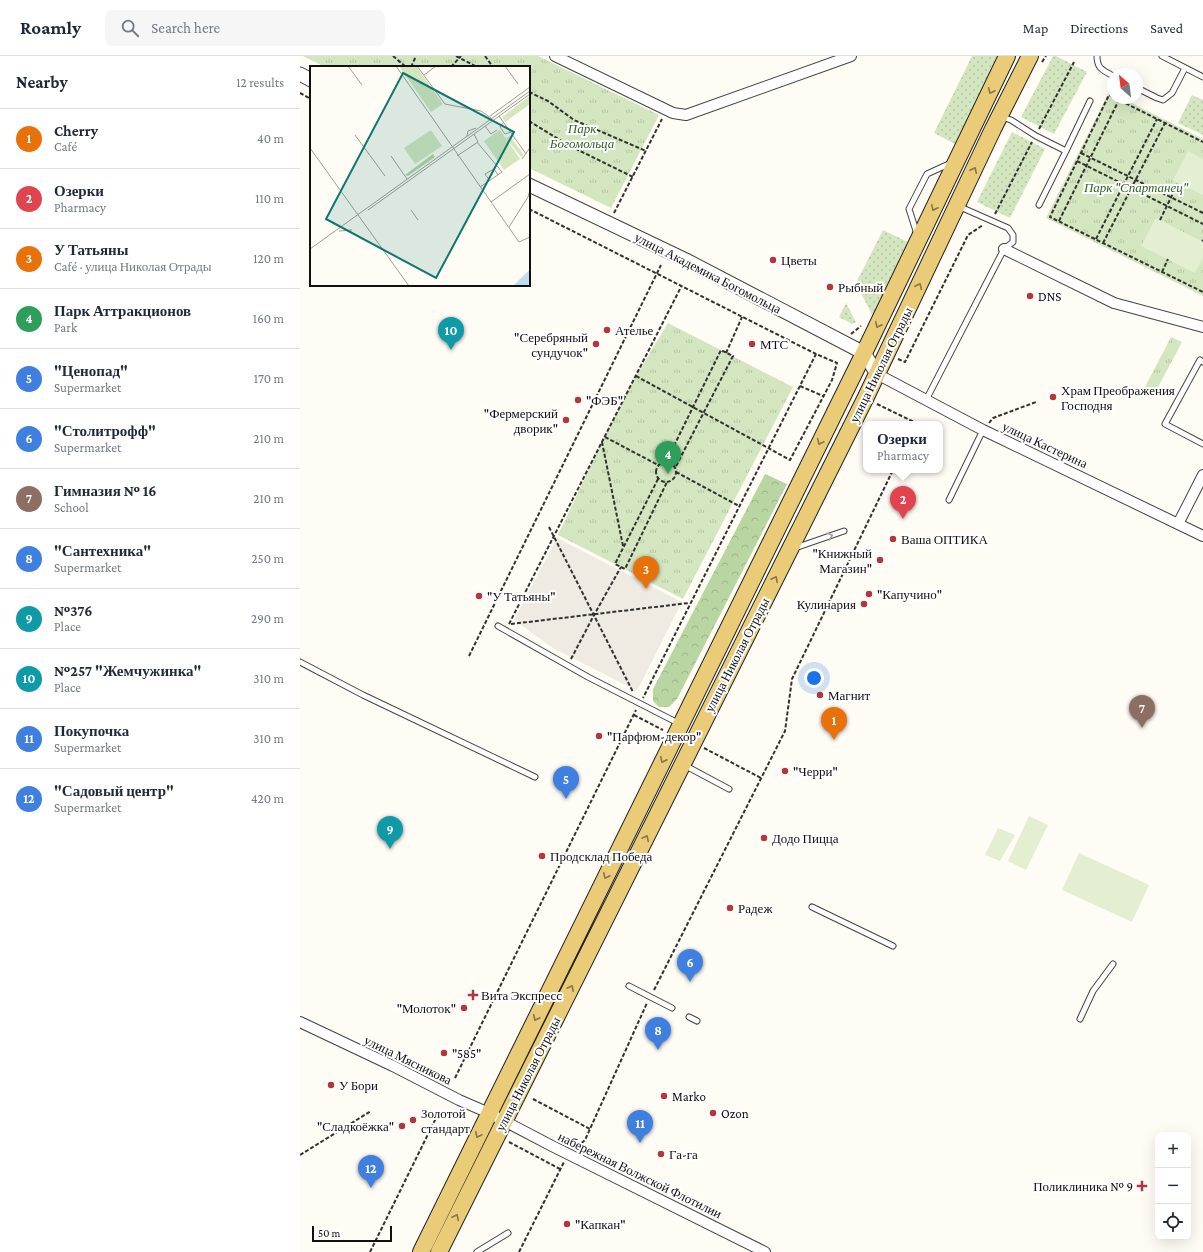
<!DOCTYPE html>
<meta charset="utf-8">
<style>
:root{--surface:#fff;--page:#f6f6f7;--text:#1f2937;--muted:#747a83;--line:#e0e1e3;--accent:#b2363e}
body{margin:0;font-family:"Crimson Pro",serif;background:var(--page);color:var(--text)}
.controls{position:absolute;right:12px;bottom:12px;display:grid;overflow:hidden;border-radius:8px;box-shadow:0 4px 16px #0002}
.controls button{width:36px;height:36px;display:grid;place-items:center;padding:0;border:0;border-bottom:1px solid var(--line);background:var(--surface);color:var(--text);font:20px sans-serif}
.compass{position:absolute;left:807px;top:12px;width:36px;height:36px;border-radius:50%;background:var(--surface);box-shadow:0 4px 16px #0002;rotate:332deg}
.scale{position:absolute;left:12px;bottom:10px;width:80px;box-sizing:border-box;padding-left:4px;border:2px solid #101010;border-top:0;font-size:11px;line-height:14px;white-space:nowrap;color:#101010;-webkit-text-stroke:3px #fff;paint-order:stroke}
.you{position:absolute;left:514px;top:622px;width:14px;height:14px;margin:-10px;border:3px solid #fff;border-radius:50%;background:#1a73e8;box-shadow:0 0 0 6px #1a73e833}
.badge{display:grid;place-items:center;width:26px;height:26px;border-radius:50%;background:var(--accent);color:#fff;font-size:13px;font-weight:700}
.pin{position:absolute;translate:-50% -33px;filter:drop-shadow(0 1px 2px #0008)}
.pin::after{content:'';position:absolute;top:21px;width:14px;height:12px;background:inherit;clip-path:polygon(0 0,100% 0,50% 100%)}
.popup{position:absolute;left:563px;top:365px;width:80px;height:52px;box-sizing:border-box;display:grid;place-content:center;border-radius:8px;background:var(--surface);filter:drop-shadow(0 1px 3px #0005);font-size:13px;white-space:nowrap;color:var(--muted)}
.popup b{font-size:15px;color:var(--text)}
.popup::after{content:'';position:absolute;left:50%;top:100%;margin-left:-8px;border:8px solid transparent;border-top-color:var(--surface)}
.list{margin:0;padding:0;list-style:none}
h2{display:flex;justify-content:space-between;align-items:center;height:52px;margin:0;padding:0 16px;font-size:17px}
h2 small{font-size:13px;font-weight:400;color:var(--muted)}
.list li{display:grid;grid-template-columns:26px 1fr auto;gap:12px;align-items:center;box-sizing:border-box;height:60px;padding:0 16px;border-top:1px solid var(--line)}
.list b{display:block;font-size:15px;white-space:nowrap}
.list p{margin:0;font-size:13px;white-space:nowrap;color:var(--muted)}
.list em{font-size:13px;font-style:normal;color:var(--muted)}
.icon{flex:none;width:22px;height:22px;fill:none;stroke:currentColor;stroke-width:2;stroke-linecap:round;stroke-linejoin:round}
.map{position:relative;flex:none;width:903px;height:1196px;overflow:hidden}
header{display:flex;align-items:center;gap:24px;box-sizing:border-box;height:56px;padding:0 20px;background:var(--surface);border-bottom:1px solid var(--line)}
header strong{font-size:19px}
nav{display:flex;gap:22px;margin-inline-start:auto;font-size:14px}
.search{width:280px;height:36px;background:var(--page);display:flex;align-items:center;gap:10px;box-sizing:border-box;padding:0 14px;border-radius:8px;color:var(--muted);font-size:15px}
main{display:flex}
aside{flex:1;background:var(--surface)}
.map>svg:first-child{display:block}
.grass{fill:url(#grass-dots)}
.forest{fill:url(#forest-crowns)}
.park{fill:url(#park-tufts)}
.pitch{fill:#e4eed1}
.plaza{fill:#efebe2}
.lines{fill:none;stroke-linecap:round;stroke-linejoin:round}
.service-casing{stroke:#434343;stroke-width:7}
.minor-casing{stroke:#434343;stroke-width:12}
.tertiary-casing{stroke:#434343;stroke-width:15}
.primary-casing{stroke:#212121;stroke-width:18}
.path{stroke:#323232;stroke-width:2;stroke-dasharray:4 2;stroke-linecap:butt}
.service{stroke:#fff;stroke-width:5}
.minor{stroke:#fff;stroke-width:10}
.tertiary{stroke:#fff;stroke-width:13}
.primary{stroke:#eacc78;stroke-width:16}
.oneway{stroke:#887749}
.oneway2{stroke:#9f9f9f}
.poi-dot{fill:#b2363e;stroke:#fff;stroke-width:1.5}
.labels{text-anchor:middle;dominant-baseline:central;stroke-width:4;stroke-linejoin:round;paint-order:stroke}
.park-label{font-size:13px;font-style:italic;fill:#346126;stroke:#fff}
.poi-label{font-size:13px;fill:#101010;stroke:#fff;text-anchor:start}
.street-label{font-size:13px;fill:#101010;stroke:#fff}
.inset-road{fill:none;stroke:#9f9e99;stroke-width:1}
.view{fill:#0f766e;fill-opacity:0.15;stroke:#0f766e;stroke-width:2}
.inset-edge{fill:none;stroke:#101010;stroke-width:2}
</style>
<header>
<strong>Roamly</strong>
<div class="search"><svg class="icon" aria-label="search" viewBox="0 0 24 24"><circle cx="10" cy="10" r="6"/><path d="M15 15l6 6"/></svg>Search here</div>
<nav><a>Map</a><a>Directions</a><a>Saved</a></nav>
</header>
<main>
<aside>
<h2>Nearby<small>12 results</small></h2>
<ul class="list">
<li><span class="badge" style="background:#e8710a">1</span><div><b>Cherry</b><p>Café</p></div><em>40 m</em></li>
<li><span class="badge" style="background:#e0444e">2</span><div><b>Озерки</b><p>Pharmacy</p></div><em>110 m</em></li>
<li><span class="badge" style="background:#e8710a">3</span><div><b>У Татьяны</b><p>Café · улица Николая Отрады</p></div><em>120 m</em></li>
<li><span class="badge" style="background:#2e9e5b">4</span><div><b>Парк Аттракционов</b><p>Park</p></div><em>160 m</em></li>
<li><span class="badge" style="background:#3f7fe0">5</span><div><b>&quot;Ценопад&quot;</b><p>Supermarket</p></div><em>170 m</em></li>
<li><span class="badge" style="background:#3f7fe0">6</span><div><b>&quot;Столитрофф&quot;</b><p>Supermarket</p></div><em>210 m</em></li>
<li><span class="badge" style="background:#8d6e63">7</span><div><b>Гимназия № 16</b><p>School</p></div><em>210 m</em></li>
<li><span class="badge" style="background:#3f7fe0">8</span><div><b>&quot;Сантехника&quot;</b><p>Supermarket</p></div><em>250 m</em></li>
<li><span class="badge" style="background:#0f9aa8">9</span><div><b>№376</b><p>Place</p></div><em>290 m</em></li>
<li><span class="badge" style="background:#0f9aa8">10</span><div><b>№257 &quot;Жемчужинка&quot;</b><p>Place</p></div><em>310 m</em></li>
<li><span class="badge" style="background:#3f7fe0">11</span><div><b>Покупочка</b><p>Supermarket</p></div><em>310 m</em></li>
<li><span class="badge" style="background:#3f7fe0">12</span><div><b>&quot;Садовый центр&quot;</b><p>Supermarket</p></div><em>420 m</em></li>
</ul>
</aside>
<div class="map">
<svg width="903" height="1196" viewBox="0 0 903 1196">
<defs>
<pattern id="grass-dots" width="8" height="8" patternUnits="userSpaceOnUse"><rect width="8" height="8" fill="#d4e6c0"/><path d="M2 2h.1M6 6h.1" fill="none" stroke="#b5c4a4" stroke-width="1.8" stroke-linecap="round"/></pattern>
<pattern id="forest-crowns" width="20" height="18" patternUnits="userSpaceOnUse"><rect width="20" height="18" fill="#b9d5a1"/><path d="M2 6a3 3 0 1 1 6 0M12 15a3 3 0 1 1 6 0" fill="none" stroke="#9eb68a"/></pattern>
<pattern id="park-tufts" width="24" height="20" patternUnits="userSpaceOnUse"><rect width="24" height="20" fill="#d4e6c0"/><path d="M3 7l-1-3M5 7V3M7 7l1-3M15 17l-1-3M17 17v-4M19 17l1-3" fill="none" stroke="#b5c4a4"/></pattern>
</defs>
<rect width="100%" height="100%" fill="#fefcf4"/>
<path class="grass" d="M672,0h28l-43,89 -23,-12z
M753,0h3l31,16 -33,62 -33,-17z
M892,39l11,5v35l-25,-12z
M712,76l33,17 -35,69 -33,-16z
M583,174l27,13 -37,74 -17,-34z
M546,247l10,19 -4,2 -13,-7z"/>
<path class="forest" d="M465,418l22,10 -110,215 -8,8h-10l-6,-6v-12z"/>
<path class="park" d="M3,0h235l121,59 -48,93 -82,-40v-101h-204z
M809,36l4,2v4h9l81,41v157l-157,-78z
M368,267l125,64 -110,212 -125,-64 44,-93 34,-66z
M871,281l11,5 -27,51 -10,-6z"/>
<path class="pitch" d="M888,95l15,8v36l-30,-15z
M856,162l47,24v16l-8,15 -54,-27z
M729,760l19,9 -22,45 -18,-9z
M698,772l17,7 -15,26 -15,-6z
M779,797l70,32 -17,37 -70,-32z"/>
<path class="plaza" d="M257,482l125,64 -45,89 -84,-43 -39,-28z"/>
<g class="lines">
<g class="service-casing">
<path id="service" d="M797,0c0,13 6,14 16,20
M862,0l41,21
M837,32l20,10 6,2 9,-7 13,-25
M702,61l9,3 25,16 30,15 24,-50
M739,149l27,-54
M617,178l-8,-25 18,-35 24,-11
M903,306l-3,-2 -35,64 38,20
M626,344l78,-151 9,-7v-7l-5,-7 -50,-22
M649,444l34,-70
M495,492l49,-17
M198,570l90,51 92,47
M0,606l63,33 172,82
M384,709l45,24
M512,851l81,39
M329,930l43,22
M389,961l8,4
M780,963l13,-28 20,-27
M177,1196l31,-19"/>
</g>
<g class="minor-casing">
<path id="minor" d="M255,0l118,57 13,2 165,-59
M704,193l110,54 89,24
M577,318l106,56 220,106
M878,468l25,-49
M0,966l93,44 66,34 30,13 63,33 213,106"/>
</g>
<g class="tertiary-casing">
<path id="tertiary" d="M0,18l11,6
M229,129l157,75 178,93 13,21"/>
</g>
<g class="primary-casing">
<path id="primary" d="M121,1196l443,-899 143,-297
M139,1196l427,-855 127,-268 37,-73"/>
</g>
<path class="path" d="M93,0l13,11
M156,0l21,11
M185,0l8,11
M742,6l4,-6
M111,11l5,-11
M151,11l10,-11
M229,36l19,9 26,19 72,31
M0,37l11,6
M813,41l-4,-2 -59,122 153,75
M815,42l88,44
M229,65l39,24 65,32
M739,73l35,-67
M781,97l122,60
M777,105l126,63
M229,153l287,145
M314,157l48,-94
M695,158l37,-72
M860,164l18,-37
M759,165l60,-121
M796,183l61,-120
M902,185l1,-1
M803,187l62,-120
M862,216l6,-13
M551,278l10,-8
M426,297l16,-36
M598,303l7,3 63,-127 15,-10
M336,320c51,28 103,56 154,84l42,-80 5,-17 -21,-9 -173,344
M500,330l23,10
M577,348l39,19 -1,1
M689,367l4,-5 43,-16
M305,381l53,28
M302,386l21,104
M366,406l55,-112 12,6 -58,112
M356 416a10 10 0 1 1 20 0a10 10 0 1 1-20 0Z
M376,416l63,34
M358,423l-43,85 10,5 42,-87
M249,471l84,165
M209,568l172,-337
M211,568l178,-21
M169,600l192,-391
M271,603l23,-44 27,-48
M334,659l29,15
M404,692l57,30
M354,934l131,-259 7,-52 101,-209
M155,1022l181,-368
M233,1043l57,30
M209,1086l51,27
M277,1091l8,-7 62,-137
M0,1099l71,-44
M70,1196l67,-136
M219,1196l45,-90"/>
<use href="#service" class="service"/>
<use href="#minor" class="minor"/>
<use href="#tertiary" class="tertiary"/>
<use href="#primary" class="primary"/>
</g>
<defs><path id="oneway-chevron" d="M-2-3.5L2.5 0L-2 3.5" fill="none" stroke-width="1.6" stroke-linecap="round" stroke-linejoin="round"/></defs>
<g class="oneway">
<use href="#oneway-chevron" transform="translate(691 35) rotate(115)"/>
<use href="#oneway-chevron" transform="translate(674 114) rotate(-65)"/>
<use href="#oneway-chevron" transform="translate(634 152) rotate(116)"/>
<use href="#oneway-chevron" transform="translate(619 230) rotate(-65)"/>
<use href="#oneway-chevron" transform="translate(578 269) rotate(116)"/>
<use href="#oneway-chevron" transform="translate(520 386) rotate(116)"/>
<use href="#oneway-chevron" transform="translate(475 523) rotate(-63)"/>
<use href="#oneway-chevron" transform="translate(363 704) rotate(116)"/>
<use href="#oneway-chevron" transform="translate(346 782) rotate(-64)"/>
<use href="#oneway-chevron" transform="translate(306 820) rotate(116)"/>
<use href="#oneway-chevron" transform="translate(271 932) rotate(-63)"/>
<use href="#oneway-chevron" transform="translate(236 962) rotate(116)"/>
<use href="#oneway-chevron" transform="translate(178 1079) rotate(116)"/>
<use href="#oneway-chevron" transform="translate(156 1161) rotate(-64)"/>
</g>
<use class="oneway2" href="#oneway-chevron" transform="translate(530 480) rotate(-19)"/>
<g class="poi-dot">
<circle cx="473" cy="204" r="4"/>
<circle cx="530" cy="231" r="4"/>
<circle cx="730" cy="240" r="4"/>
<circle cx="307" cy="274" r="4"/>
<circle cx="296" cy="288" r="4"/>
<circle cx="452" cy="288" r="4"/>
<circle cx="753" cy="341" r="4"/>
<circle cx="278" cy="344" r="4"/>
<circle cx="266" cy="364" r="4"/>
<circle cx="593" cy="483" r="4"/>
<circle cx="580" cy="504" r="4"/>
<circle cx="569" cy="538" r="4"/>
<circle cx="179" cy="540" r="4"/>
<circle cx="564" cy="548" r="4"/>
<circle cx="520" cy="639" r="4"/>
<circle cx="299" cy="680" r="4"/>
<circle cx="485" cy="715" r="4"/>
<circle cx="464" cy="782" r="4"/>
<circle cx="242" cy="800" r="4"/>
<circle cx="430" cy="852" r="4"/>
<path d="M171 933h4v4h4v4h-4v4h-4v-4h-4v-4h4z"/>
<circle cx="164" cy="952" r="4"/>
<circle cx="144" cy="997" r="4"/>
<circle cx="31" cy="1029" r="4"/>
<circle cx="364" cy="1040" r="4"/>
<circle cx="413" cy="1057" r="4"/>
<circle cx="113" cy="1064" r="4"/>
<circle cx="102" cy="1070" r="4"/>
<circle cx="361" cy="1098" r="4"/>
<path d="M840 1124h4v4h4v4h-4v4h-4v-4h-4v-4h4z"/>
<circle cx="267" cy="1168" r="4"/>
</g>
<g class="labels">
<g class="park-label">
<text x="282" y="72">Парк<tspan x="282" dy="15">Богомольца</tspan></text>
<text x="836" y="131">Парк "Спартанец"</text>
</g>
<g class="poi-label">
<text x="481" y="204">Цветы</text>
<text x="538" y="231">Рыбный</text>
<text x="738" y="240">DNS</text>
<text x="315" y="274">Ателье</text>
<text x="288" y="281" text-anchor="end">"Серебряный<tspan x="288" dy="15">сундучок"</tspan></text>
<text x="460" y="288">МТС</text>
<text x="761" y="334">Храм Преображения<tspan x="761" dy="15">Господня</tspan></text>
<text x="286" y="344">"ФЭБ"</text>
<text x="258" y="357" text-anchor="end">"Фермерский<tspan x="258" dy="15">дворик"</tspan></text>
<text x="601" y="483">Ваша ОПТИКА</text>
<text x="572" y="497" text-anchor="end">"Книжный<tspan x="572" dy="15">Магазин"</tspan></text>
<text x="577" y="538">"Капучино"</text>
<text x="187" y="540">"У Татьяны"</text>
<text x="556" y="548" text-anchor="end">Кулинария</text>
<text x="528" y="639">Магнит</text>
<text x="307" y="680">"Парфюм-декор"</text>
<text x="493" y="715">"Черри"</text>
<text x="472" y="782">Додо Пицца</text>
<text x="250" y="800">Продсклад Победа</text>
<text x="438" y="852">Радеж</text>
<text x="181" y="939">Вита Экспресс</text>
<text x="156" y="952" text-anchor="end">"Молоток"</text>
<text x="152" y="997">"585"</text>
<text x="39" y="1029">У Бори</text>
<text x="372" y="1040">Marko</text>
<text x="121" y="1057">Золотой<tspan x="121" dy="15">стандарт</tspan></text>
<text x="421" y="1057">Ozon</text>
<text x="94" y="1070" text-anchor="end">"Сладкоёжка"</text>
<text x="369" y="1098">Га-га</text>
<text x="833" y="1130" text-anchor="end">Поликлиника № 9</text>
<text x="275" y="1168">"Капкан"</text>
</g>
<g class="street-label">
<text transform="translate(408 217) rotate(27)">улица Академика Богомольца</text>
<text transform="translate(581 309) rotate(-64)">улица Николая Отрады</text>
<text transform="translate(745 389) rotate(25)">улица Кастерина</text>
<text transform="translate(437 599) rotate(-63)">улица Николая Отрады</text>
<text transform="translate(108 1004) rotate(26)">улица Мясникова</text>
<text transform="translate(228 1018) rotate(-63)">улица Николая Отрады</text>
<text transform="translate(340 1119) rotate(26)">набережная Волжской Флотилии</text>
</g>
</g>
<g transform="translate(10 10)">
<rect width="220" height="220" fill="#fefcf4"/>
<path d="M220,30v8l-25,18 -3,-5zM200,70l13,18 -1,4 -16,-20z" fill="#d4e6c0"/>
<path d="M123,88l2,3 -27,19 -3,-1z" fill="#b9d5a1"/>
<path d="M89,0h17l27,38 -12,8zM121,64l11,16 -27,18 -11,-16zM190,64l20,29 -16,11 -20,-29z" fill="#d4e6c0"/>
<path d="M220,204v16h-17l11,-11z" fill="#bedef0"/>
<path class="inset-road" d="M38,0l14,19M86,0l123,176 11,-5M107,0l28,38 36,7 10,7M195,0l13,18M114,9l12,-9M180,50l40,-29M189,50l27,38M194,56l-4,5 5,7 6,-2M175,60l6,8 6,-4M45,69l30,41M157,70l1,-5 8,-3M167,76l25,30 -22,15M0,82l99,138M81,90l16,23M147,90l21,-14 -4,-8M212,93l7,-10M180,115l-5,-7 9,-5 4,6M181,136l39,-28M58,144l162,-116M101,144l7,10M199,161l19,-30 2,-7M29,165l13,-1M0,183l220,-158"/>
<path class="view" d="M93,7l111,59 -78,146 -110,-59z"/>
<rect width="220" height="220" class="inset-edge"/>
</g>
</svg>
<div class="controls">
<button>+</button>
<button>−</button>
<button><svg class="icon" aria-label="locate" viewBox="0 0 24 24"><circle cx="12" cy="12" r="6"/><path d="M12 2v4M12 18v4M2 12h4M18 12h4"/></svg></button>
</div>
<svg class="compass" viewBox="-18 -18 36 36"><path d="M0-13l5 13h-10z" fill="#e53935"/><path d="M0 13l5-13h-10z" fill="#747a83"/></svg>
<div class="scale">50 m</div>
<div class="you"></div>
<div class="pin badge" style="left:534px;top:684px;background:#e8710a">1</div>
<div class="pin badge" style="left:603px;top:463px;background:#e0444e">2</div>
<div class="popup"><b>Озерки</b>Pharmacy</div>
<div class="pin badge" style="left:346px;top:533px;background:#e8710a">3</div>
<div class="pin badge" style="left:368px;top:418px;background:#2e9e5b">4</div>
<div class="pin badge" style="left:266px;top:743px;background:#3f7fe0">5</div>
<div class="pin badge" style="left:390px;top:926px;background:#3f7fe0">6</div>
<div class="pin badge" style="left:842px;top:672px;background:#8d6e63">7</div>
<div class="pin badge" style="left:358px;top:994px;background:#3f7fe0">8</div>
<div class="pin badge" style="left:90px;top:793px;background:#0f9aa8">9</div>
<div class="pin badge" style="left:151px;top:294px;background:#0f9aa8">10</div>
<div class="pin badge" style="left:340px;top:1087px;background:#3f7fe0">11</div>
<div class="pin badge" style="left:71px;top:1132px;background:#3f7fe0">12</div>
</div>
</main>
